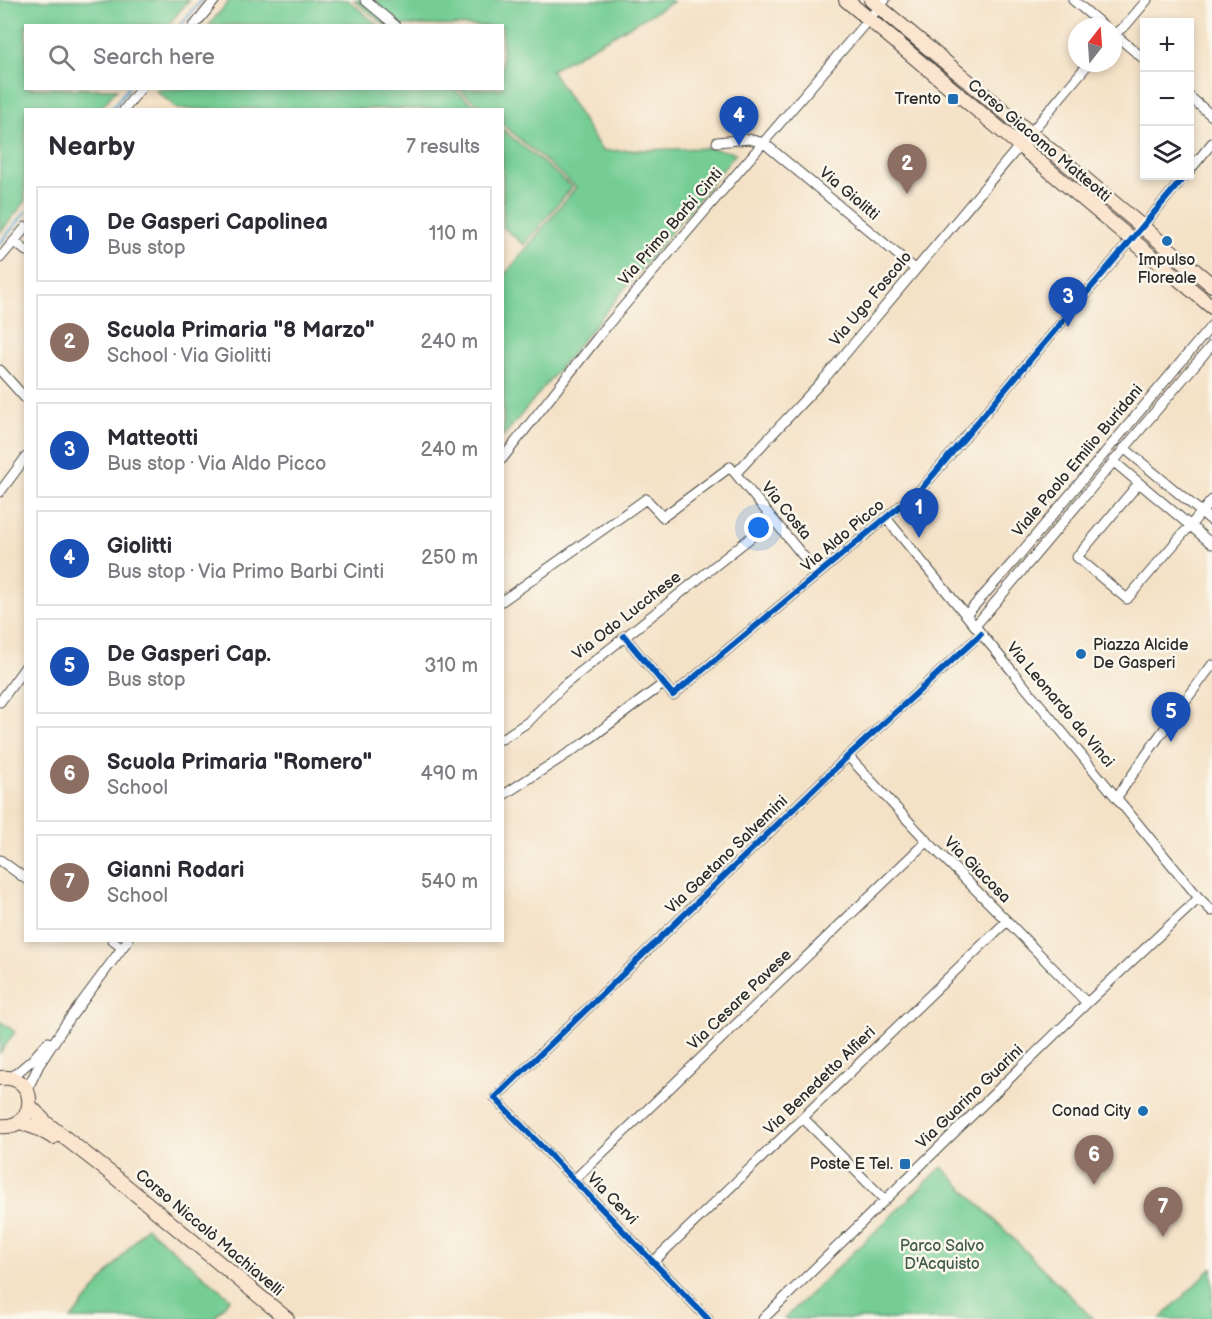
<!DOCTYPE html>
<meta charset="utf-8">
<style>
:root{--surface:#fff;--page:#f2f2f3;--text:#2b2b33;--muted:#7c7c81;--line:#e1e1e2;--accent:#0b8043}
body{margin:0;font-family:"Balsamiq Sans",sans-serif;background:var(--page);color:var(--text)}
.controls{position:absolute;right:18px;top:18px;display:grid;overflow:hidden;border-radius:0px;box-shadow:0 3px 9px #0003}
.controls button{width:54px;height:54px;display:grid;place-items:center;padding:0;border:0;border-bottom:2px solid var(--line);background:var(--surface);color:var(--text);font:30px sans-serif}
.compass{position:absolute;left:1068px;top:18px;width:54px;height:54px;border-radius:50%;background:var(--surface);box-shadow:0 3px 9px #0003;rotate:17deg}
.you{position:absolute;left:759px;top:528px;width:21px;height:21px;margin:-15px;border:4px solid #fff;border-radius:50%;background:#1a73e8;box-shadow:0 0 0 9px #1a73e833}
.badge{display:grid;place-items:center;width:39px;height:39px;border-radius:50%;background:var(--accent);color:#fff;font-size:20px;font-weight:700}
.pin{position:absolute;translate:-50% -50px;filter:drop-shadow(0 2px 3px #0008)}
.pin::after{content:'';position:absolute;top:32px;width:21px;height:18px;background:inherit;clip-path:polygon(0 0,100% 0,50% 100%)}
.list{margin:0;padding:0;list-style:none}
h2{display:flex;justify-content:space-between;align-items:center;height:78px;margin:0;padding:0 24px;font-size:26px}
h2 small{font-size:20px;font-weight:400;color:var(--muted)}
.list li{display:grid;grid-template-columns:39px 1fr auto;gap:18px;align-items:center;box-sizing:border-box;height:96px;margin:0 12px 12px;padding:0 12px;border:2px solid var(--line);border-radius:0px}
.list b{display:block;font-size:22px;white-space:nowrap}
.list p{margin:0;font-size:20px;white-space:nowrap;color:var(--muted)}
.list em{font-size:20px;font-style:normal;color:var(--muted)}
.icon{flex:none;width:33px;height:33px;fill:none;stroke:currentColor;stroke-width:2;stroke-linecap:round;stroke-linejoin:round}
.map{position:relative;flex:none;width:1212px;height:1319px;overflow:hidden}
.search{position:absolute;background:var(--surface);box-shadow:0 3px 9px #0003;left:24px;top:24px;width:480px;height:66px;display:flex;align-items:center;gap:15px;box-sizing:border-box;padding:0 21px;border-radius:0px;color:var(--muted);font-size:22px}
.panel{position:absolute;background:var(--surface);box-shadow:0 3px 9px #0003;left:24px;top:108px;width:480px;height:834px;border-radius:0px}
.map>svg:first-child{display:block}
.green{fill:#74cd94;stroke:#507c60;stroke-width:1.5}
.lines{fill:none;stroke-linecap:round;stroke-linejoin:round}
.stream{stroke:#5aa8d4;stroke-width:3}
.street-casing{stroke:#494642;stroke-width:11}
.secondary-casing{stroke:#494642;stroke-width:16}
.street{stroke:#fff;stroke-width:9}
.secondary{stroke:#fce5cf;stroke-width:14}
.cycleway-casing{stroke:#fbf7ec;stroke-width:10}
.cycleway{stroke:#0057b8;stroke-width:6}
.poi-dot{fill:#1f6fb2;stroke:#fbf7ec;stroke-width:2}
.labels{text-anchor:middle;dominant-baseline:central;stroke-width:5;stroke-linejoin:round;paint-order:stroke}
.poi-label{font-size:16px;fill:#2b2b2b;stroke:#fbf7ec;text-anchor:end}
.street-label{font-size:16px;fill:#2b2b2b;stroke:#fbf7ec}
.park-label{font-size:16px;fill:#415c4a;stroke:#fbf7ec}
</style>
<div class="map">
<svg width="1212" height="1319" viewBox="0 0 1212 1319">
<rect width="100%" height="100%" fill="#fbf7ec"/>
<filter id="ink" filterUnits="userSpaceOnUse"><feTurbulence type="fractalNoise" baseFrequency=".0167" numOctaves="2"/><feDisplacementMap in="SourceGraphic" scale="12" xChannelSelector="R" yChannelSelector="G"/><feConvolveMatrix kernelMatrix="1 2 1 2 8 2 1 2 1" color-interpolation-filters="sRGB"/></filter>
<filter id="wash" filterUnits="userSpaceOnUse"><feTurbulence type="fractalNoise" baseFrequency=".008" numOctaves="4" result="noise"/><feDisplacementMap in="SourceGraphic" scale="24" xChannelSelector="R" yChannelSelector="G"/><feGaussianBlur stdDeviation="1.35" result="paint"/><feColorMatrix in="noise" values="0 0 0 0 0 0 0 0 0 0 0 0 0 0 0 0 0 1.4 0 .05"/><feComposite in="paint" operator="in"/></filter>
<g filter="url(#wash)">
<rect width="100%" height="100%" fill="#f4e2c7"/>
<path class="green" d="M0,0h189l-21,25 -142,1v62l91,1 -17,20 -74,1 -1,92 -25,31z
M230,0h118l30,25h-169z
M354,0h316l3,2 -122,68 51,81 107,-3 27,5 -233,284v-160l73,-90 -73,-62 -1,-15 -18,-1 -25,-20 43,-1v-62l-117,-1z
M156,89h298l25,20h-301l-23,-19z
M502,129l70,58 -48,58 -21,-18z
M0,1021l15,11 -15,21z
M942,1167l151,152h-309z
M146,1227l84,71 -17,21h-142z
M1212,1268v51h-52z"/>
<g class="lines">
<path class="stream" d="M180,26l21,-26
M111,110l17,-22
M0,243l26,-31"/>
</g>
</g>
<g filter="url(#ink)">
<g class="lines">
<g class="street-casing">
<path id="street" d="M365,0l31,26
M1073,0l32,27
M194,26l21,-26
M1113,33l31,26
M1113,35l13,-10 21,-25
M1190,97l22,19
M124,110l17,-22
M717,142l32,-3 15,4 151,126
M1190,170l22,-27
M14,241l12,10
M0,258l26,-31
M0,370l26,29
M1124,448l88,73
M502,459l104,-132 279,-327
M1113,461l99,83
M736,473l88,-94 265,-316
M1139,483l-62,74 50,42 85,-99
M0,492l26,-35
M886,518l313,380 13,13
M502,601l144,-102 17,18 67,-50 88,107
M966,615l49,-55 197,-235
M975,626c80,-93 157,-188 237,-281
M624,636l49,59 250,-208 262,-311
M0,702l26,-36
M502,739l26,-17 36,-37 209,-165
M848,756l79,85 80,80 80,82
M502,796l82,-53 79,-59
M1117,797l43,-62 52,-70
M0,860l26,19
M112,940l10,8
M11,1078l21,-18 16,-18
M27,1090l12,-25 26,-40 63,-85
M803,1118l82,82
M574,1180l353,-339
M653,1262l354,-341
M708,1319l-213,-221 353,-342 133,-122
M763,1319l324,-316 112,-105"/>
</g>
<g class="secondary-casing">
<path id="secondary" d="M846,0l366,307
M871,0l341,285
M0,1078c39,-5 39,52 0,48
M29,1105l17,18 63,49 178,147
M20,1122l19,7 14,8"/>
</g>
<use href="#street" class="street"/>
<use href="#secondary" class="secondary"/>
<g class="cycleway-casing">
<path id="cycleway" d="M624,636l49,59 250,-208 262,-311
M708,1319l-213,-221 353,-342 133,-122"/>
</g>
<use href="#cycleway" class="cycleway"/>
</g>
</g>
<g class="poi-dot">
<rect x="947" y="93" width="12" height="12" rx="3"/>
<circle cx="1167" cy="241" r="6"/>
<circle cx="1081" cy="654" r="6"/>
<circle cx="1143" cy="1111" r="6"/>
<rect x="899" y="1158" width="12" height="12" rx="3"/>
</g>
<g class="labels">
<g class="poi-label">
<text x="941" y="99">Trento</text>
<text x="1167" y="260" text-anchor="middle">Impulso<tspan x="1167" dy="18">Floreale</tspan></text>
<text x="1093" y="645" text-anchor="start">Piazza Alcide<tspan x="1093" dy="18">De Gasperi</tspan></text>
<text x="1131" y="1111">Conad City</text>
<text x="893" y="1164">Poste E Tel.</text>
</g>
<g class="street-label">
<text transform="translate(1039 141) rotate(40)">Corso Giacomo Matteotti</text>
<text transform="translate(849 194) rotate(40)">Via Giolitti</text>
<text transform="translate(671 227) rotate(-49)">Via Primo Barbi Cinti</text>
<text transform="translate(871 299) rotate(-50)">Via Ugo Foscolo</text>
<text transform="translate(1078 461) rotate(-50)">Viale Paolo Emilio Buridani</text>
<text transform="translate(786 511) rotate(51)">Via Costa</text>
<text transform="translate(843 536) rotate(-40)">Via Aldo Picco</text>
<text transform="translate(627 616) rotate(-38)">Via Odo Lucchese</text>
<text transform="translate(1060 705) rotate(50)">Via Leonardo da Vinci</text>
<text transform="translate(727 855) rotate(-44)">Via Gaetano Salvemini</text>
<text transform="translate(977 870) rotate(45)">Via Giacosa</text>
<text transform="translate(740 1000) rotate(-44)">Via Cesare Pavese</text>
<text transform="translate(820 1081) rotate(-44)">Via Benedetto Alfieri</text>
<text transform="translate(970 1097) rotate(-44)">Via Guarino Guarini</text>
<text transform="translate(612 1199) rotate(46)">Via Cervi</text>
<text transform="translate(209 1233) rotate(40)">Corso Niccolò Machiavelli</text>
</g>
<g class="park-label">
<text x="942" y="1246">Parco Salvo<tspan x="942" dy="18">D'Acquisto</tspan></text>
</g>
</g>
</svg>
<div class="controls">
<button>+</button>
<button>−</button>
<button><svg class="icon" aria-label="layers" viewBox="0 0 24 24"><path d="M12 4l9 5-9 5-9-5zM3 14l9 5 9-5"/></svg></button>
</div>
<svg class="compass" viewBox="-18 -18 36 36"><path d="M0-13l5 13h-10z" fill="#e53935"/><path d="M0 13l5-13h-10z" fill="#7c7c81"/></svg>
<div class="you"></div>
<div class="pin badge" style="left:919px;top:538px;background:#1a4fb4">1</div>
<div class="pin badge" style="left:907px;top:194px;background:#8d6e63">2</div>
<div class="pin badge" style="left:1068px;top:327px;background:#1a4fb4">3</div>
<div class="pin badge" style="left:739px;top:146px;background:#1a4fb4">4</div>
<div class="pin badge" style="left:1171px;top:742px;background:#1a4fb4">5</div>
<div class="pin badge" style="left:1094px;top:1185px;background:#8d6e63">6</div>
<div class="pin badge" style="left:1163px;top:1237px;background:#8d6e63">7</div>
<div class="search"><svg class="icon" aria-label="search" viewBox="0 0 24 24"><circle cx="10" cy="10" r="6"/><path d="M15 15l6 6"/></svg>Search here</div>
<section class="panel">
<h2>Nearby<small>7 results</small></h2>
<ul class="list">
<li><span class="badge" style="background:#1a4fb4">1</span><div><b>De Gasperi Capolinea</b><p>Bus stop</p></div><em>110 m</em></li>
<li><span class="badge" style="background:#8d6e63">2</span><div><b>Scuola Primaria &quot;8 Marzo&quot;</b><p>School · Via Giolitti</p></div><em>240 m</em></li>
<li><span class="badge" style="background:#1a4fb4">3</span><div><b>Matteotti</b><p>Bus stop · Via Aldo Picco</p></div><em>240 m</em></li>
<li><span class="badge" style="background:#1a4fb4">4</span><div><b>Giolitti</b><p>Bus stop · Via Primo Barbi Cinti</p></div><em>250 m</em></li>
<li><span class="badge" style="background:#1a4fb4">5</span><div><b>De Gasperi Cap.</b><p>Bus stop</p></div><em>310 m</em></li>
<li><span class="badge" style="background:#8d6e63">6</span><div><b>Scuola Primaria &quot;Romero&quot;</b><p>School</p></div><em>490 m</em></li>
<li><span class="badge" style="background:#8d6e63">7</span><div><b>Gianni Rodari</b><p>School</p></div><em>540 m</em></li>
</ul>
</section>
</div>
